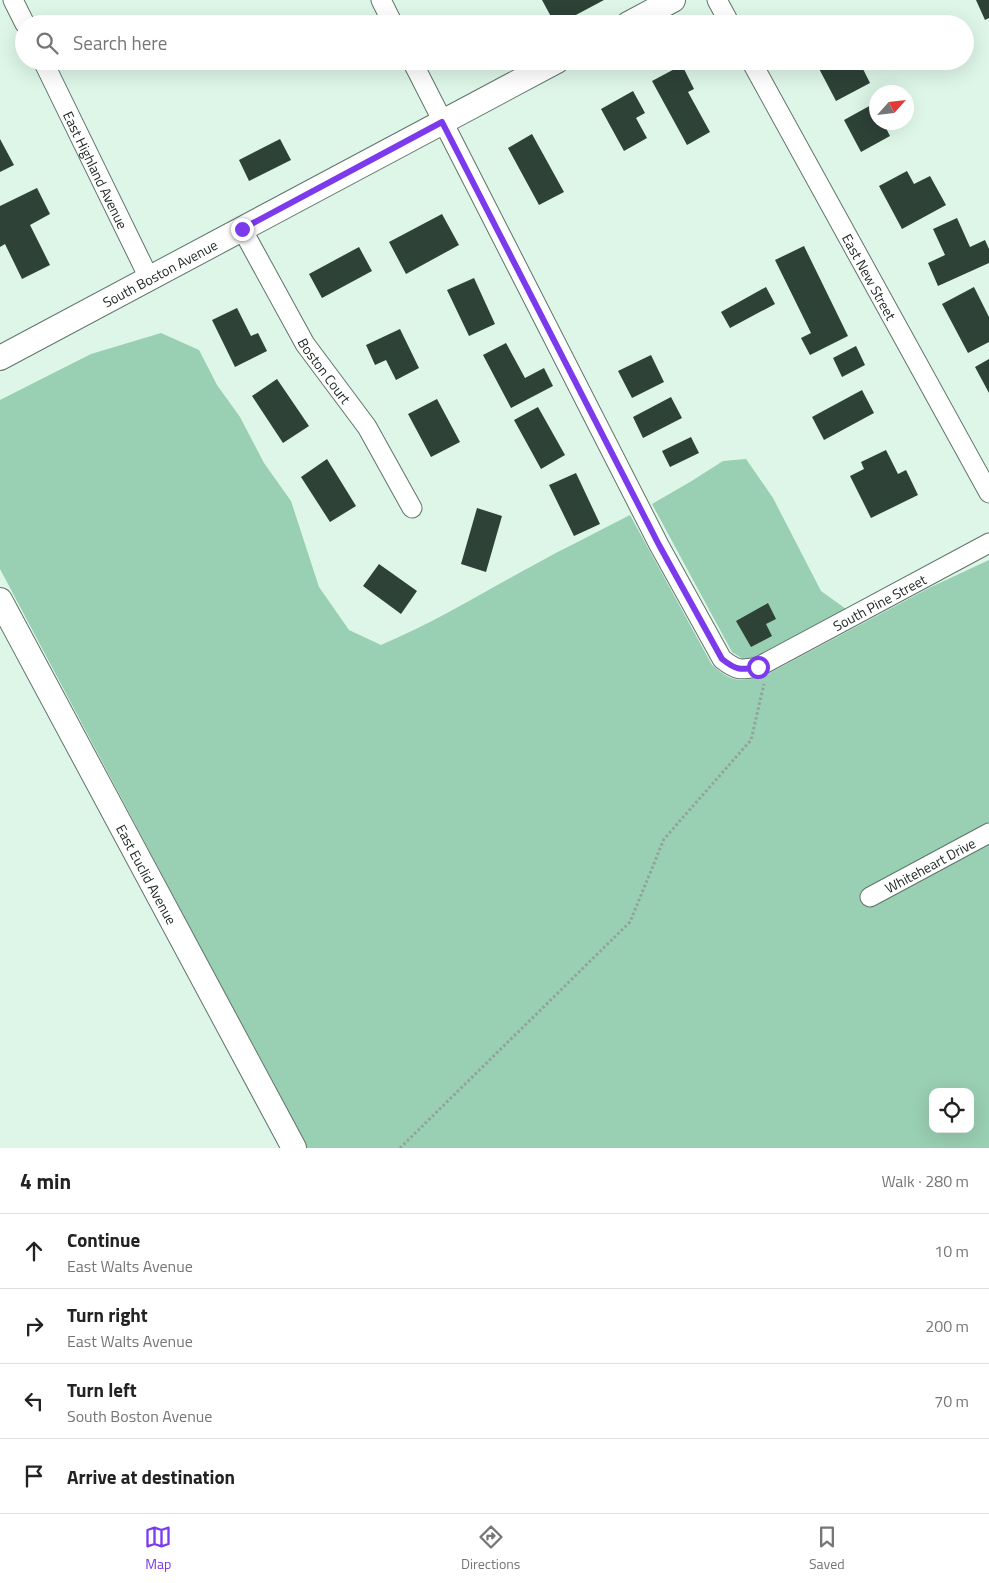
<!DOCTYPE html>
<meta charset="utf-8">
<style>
:root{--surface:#fff;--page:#f2f2f2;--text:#222;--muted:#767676;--line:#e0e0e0;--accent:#7c3aed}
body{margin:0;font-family:"Titillium Web",sans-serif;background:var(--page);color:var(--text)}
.controls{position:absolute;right:15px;bottom:15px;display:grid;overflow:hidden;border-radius:10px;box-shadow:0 5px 20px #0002}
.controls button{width:45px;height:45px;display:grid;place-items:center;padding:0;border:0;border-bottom:1px solid var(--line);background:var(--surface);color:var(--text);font:25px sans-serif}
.compass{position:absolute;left:869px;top:85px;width:45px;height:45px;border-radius:50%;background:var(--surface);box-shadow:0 5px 20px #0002;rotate:63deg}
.stop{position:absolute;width:15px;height:15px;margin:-11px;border:4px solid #7c3aed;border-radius:50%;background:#fff}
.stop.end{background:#7c3aed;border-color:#fff;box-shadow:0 1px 5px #0008}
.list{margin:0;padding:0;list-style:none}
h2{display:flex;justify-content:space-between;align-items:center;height:65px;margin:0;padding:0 20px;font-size:21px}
h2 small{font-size:16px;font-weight:400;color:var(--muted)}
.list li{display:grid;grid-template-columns:32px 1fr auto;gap:15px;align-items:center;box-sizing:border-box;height:75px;padding:0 20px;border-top:1px solid var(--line)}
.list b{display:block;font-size:19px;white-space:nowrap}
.list p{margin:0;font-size:16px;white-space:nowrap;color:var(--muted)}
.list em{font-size:16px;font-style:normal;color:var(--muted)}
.icon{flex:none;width:28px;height:28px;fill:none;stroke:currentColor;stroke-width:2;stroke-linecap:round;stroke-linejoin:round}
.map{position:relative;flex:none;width:989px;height:1148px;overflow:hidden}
.search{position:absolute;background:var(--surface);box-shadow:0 5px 20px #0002;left:15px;right:15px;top:15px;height:55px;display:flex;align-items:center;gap:12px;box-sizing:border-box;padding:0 18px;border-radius:28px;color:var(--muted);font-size:19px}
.sheet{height:365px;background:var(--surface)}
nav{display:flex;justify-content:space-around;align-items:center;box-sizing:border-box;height:70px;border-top:1px solid var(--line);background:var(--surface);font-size:14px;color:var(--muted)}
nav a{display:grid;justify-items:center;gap:2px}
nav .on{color:var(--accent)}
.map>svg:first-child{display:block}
.green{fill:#99cfb2;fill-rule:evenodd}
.building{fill:#2e4237}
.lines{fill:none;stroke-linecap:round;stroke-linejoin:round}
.minor-casing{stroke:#5f7569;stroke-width:21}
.tertiary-casing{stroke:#5f7569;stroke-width:26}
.path{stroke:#92a49a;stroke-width:3;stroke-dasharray:2.5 2.5;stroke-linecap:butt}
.minor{stroke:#fff;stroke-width:19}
.tertiary{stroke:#fff;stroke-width:24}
.route{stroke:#7c3aed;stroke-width:6}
.labels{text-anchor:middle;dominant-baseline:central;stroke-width:5;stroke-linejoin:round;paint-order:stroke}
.street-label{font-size:14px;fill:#202924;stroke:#fff}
</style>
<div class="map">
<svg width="989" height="1148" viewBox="0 0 989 1148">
<rect width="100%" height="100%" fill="#ddf6e8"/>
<path class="green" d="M161,333l38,17 18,35 23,32 24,46 27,38 28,86 30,43 32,15c53,-22 101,-52 151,-79 32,-18 66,-34 98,-51l82,150c21,18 26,17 52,11l167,-89 58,-27v588h-682l-307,-579v-169l91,-46zM933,1092h37v37h-37z
M746,459l27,39 48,93 25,18 -90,48 -13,2 -11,-7 -80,-148 38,-22 33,-21z"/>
<path class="building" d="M542,0h62l-45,24h-4z
M976,0h13v18l-4,2z
M508,16l4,8h-19z
M815,61h33l1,2 10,-2 11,22 -34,18z
M682,65l12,24 -6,3 22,40 -23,13 -35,-64z
M633,91l12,22 -9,5 11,20 -23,13 -23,-42z
M873,104l3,7v11h7l7,14 -29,16 -17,-32z
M532,134l32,58 -25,13 -31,-57z
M0,139l14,26 -14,7z
M280,139l11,21 -42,21 -10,-21z
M907,171l7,13 16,-8 16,29 -44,24 -23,-43z
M37,188l13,26 -20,11 20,40 -28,14 -17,-35 -5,3v-41z
M442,214l17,31 -53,29 -17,-32z
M957,218l13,29 15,-7 4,9v14l-51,23 -10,-23 17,-8 -12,-26z
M804,246l44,90 -38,19 -9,-17 10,-5 -36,-73z
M359,247l13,24 -50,27 -13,-24z
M474,278l21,46 -26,12 -22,-46z
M766,287l9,17 -45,24 -9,-16z
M974,287l15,30v25l-21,11 -26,-49z
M237,308l14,28 7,-3 9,18 -32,16 -23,-47z
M400,329l19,39 -23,12 -10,-20 -11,5 -9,-20z
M506,343l19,35 19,-10 9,18 -42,22 -28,-53z
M856,346l9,19 -23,12 -9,-19z
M651,355l13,27 -32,16 -14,-27z
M989,359v34l-14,-26z
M277,379l32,47 -26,17 -31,-47z
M862,390l12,23 -50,27 -12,-23z
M671,397l11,21 -39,20 -10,-21z
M437,399l23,43 -29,15 -23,-43z
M538,407l27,48 -24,14 -27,-49z
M691,437l8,16 -29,14 -8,-16z
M886,450l12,24 8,-4 12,25 -47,23 -21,-42 14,-7 -3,-7z
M327,459l29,47 -26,16 -29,-45z
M576,473l24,51 -26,12 -25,-51z
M477,508l25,8 -16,56 -25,-8z
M379,564l38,27 -16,23 -38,-28z
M768,603l8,16 -10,5 6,12 -21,11 -15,-26z"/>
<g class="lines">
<g class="minor-casing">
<g id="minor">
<path d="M13,0l12,24"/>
<path d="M381,0l12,24"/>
<path d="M717,0l13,24"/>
<path id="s1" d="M43,61l106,217"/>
<path id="s2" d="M412,61l247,484 63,114c15,12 19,11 36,8l231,-124"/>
<path id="s3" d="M751,61l238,432"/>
<path id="s4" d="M242,229l63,115 62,83 45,81"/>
<path id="s5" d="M870,897l119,-64"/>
</g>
</g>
<g class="tertiary-casing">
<g id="tertiary">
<path d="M628,24l45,-24"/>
<path id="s6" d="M0,358l557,-297"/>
<path id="s7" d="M0,600l294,548"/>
</g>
</g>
<path class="path" d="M400,1148l230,-226 34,-83 87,-99 13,-56"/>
<use href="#minor" class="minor"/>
<use href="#tertiary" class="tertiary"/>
</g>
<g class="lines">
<path class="route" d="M242,229l200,-107 217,423 63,114c15,12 19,11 36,8"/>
</g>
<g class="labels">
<g class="street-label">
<text stroke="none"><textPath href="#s1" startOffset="121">East Highland Avenue</textPath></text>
<text stroke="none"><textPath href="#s6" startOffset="181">South Boston Avenue</textPath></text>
<text stroke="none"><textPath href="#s3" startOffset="246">East New Street</textPath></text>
<text stroke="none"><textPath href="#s4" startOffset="164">Boston Court</textPath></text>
<text stroke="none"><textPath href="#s2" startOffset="850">South Pine Street</textPath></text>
<text stroke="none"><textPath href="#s5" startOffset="68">Whiteheart Drive</textPath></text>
<text stroke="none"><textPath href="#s7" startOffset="311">East Euclid Avenue</textPath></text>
</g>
</g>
</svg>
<div class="controls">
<button><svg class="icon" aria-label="locate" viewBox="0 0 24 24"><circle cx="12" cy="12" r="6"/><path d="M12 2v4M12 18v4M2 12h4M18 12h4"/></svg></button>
</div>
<svg class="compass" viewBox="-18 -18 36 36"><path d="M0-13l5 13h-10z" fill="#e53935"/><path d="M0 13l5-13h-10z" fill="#767676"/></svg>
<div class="stop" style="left:758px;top:667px"></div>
<div class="stop end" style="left:242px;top:229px"></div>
<div class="search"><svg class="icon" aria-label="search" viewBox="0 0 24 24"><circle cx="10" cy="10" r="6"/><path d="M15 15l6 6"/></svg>Search here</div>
</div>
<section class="sheet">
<h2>4 min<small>Walk · 280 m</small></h2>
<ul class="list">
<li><svg class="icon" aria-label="ahead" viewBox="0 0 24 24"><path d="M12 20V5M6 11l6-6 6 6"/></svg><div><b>Continue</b><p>East Walts Avenue</p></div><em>10 m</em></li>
<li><svg class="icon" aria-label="right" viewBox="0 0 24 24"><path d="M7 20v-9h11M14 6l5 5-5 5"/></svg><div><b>Turn right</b><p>East Walts Avenue</p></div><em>200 m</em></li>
<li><svg class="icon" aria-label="left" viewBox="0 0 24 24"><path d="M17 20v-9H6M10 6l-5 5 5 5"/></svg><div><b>Turn left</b><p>South Boston Avenue</p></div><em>70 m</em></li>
<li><svg class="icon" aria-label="arrive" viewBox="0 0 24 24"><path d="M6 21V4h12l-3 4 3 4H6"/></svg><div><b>Arrive at destination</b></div></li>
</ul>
</section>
<nav>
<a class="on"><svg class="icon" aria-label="map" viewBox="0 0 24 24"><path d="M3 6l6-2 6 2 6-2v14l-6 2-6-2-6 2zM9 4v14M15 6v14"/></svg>Map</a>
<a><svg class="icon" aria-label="directions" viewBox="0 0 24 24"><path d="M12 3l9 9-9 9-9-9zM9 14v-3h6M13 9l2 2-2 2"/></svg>Directions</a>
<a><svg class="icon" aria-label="saved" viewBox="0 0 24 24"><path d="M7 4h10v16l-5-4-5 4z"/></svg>Saved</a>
</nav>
